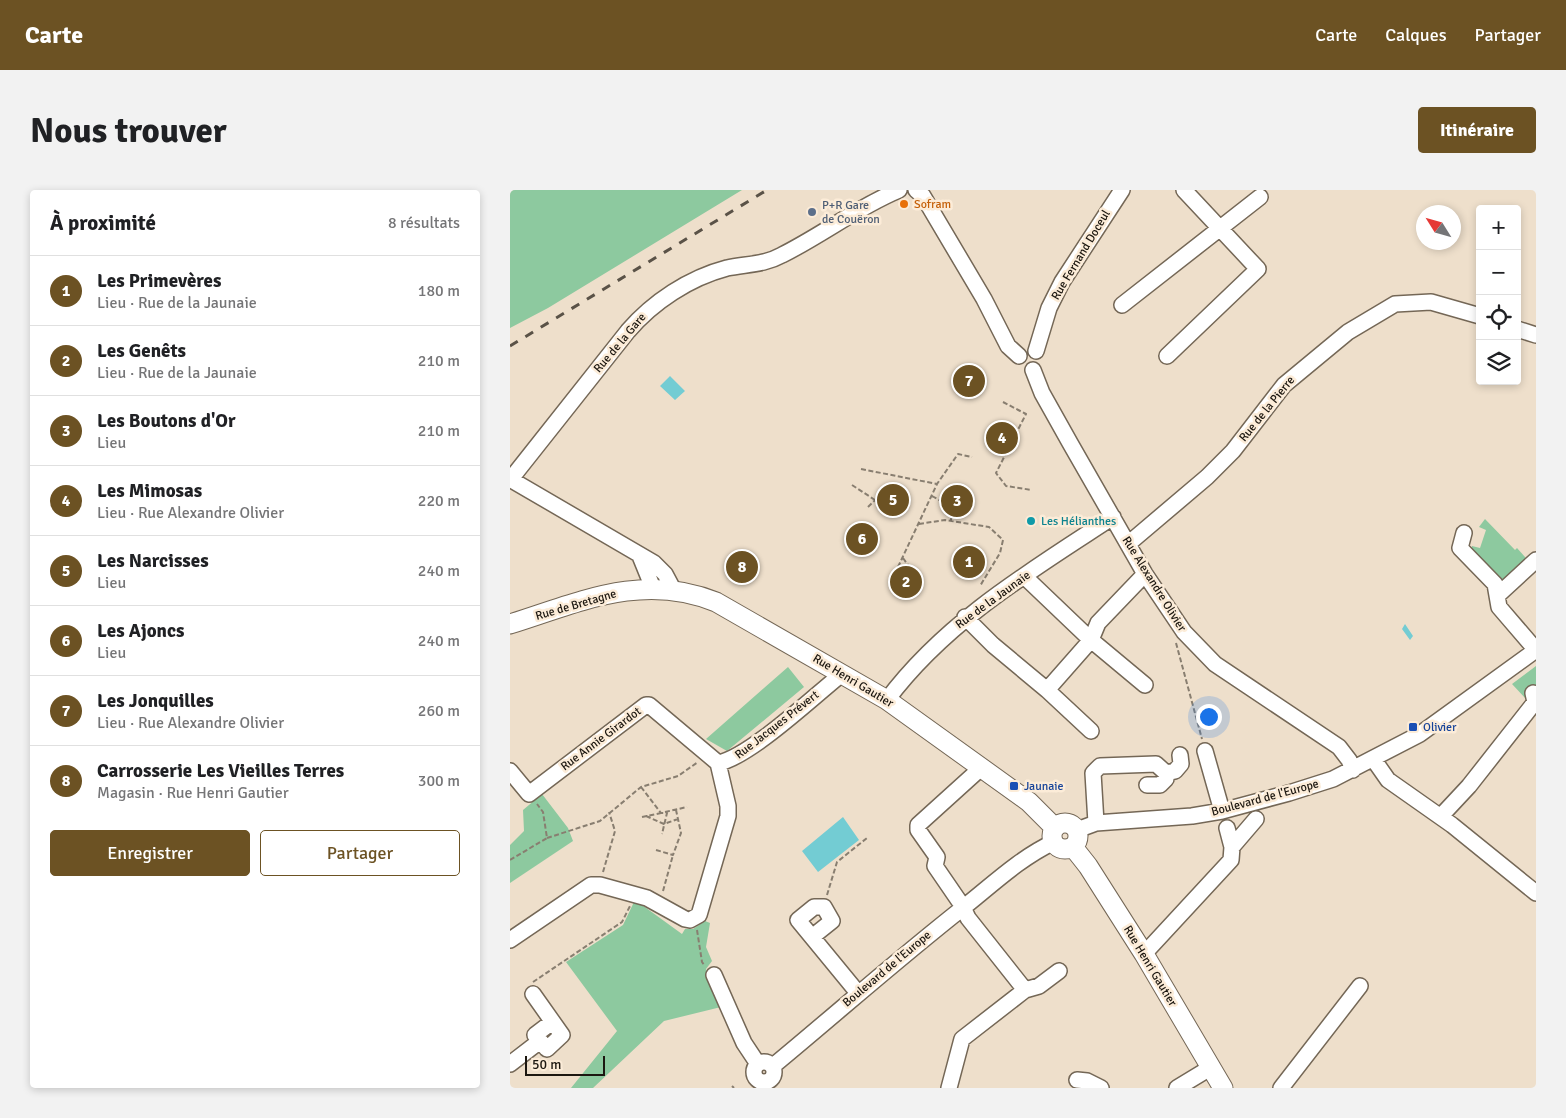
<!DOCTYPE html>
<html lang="fr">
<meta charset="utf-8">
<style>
:root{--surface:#fff;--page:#f2f2f2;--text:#202124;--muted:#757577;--line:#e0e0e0;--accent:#6c5223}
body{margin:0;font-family:Signika,sans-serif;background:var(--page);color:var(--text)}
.controls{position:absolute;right:15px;top:15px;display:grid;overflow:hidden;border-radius:5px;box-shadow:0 2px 8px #0003}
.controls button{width:45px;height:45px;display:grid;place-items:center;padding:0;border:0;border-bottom:1px solid var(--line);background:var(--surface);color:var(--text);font:25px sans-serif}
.compass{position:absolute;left:906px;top:15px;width:45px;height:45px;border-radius:50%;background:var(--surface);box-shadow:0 2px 8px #0003;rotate:307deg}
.scale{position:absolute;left:15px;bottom:12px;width:80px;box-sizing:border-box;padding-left:5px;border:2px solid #1c1710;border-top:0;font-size:14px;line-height:18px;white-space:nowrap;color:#1c1710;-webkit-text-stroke:4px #fcecd8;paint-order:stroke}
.you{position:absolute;left:698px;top:526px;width:18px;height:18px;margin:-12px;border:4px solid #fff;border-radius:50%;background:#1a73e8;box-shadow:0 0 0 8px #1a73e833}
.badge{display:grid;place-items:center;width:32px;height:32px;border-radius:50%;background:var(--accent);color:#fff;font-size:16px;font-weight:700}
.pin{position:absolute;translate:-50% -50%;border:2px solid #fff;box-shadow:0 1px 5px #0006}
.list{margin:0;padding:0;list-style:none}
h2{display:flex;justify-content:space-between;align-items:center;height:65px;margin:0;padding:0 20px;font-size:21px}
h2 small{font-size:16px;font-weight:400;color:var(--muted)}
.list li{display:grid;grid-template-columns:32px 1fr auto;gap:15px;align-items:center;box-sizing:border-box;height:70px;padding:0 20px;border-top:1px solid var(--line)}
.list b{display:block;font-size:19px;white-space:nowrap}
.list p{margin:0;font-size:16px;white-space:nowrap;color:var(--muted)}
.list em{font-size:16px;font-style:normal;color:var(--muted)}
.actions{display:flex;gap:10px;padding:15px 20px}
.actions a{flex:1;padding:11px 0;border:1px solid var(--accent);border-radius:5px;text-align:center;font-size:18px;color:var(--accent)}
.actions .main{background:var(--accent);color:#fff}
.icon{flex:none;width:28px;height:28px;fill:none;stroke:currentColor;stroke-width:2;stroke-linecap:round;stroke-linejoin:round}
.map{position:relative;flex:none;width:1026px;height:898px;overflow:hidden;border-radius:5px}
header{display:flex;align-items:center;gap:30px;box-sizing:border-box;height:70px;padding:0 25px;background:var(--accent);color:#fff}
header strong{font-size:24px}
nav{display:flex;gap:28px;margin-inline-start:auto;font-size:18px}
.intro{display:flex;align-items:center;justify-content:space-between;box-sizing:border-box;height:120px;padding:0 30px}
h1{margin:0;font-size:35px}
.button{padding:12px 22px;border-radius:5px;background:var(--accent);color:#fff;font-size:18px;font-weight:700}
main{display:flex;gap:30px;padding:0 30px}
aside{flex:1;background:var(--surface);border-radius:5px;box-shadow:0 2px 8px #0003}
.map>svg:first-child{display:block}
.green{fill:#8dc99f}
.water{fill:#73ccd3}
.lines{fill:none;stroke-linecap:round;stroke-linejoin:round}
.minor-casing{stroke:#746756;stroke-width:18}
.major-casing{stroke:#746756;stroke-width:21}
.path{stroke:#887e70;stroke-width:2;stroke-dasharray:5 2.5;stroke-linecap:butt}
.minor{stroke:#fff;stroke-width:15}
.major{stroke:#fff;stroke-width:19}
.rail{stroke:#5a5247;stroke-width:3;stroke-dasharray:9 9;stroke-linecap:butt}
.food-dot{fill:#e8710a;stroke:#fcecd8;stroke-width:2}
.service-dot{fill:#5c6f8a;stroke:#fcecd8;stroke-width:2}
.culture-dot{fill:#0f9aa8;stroke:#fcecd8;stroke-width:2}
.transit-dot{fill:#1a4fb4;stroke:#fcecd8;stroke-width:2}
.labels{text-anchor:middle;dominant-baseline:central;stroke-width:5;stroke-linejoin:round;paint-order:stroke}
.food-label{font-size:12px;fill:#c56008;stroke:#fcecd8;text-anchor:start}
.service-label{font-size:12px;fill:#4e5e75;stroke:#fcecd8;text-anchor:start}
.street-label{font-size:12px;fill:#1c1710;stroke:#fcecd8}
.culture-label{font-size:12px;fill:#0d838f;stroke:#fcecd8;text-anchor:start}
.transit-label{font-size:12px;fill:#164399;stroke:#fcecd8;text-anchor:start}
</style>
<header>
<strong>Carte</strong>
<nav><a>Carte</a><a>Calques</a><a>Partager</a></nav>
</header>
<div class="intro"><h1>Nous trouver</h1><a class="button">Itinéraire</a></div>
<main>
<aside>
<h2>À proximité<small>8 résultats</small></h2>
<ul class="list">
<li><span class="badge">1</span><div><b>Les Primevères</b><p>Lieu · Rue de la Jaunaie</p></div><em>180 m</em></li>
<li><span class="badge">2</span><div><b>Les Genêts</b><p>Lieu · Rue de la Jaunaie</p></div><em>210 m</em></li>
<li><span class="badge">3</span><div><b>Les Boutons d'Or</b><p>Lieu</p></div><em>210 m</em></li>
<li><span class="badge">4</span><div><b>Les Mimosas</b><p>Lieu · Rue Alexandre Olivier</p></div><em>220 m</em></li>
<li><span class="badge">5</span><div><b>Les Narcisses</b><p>Lieu</p></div><em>240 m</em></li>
<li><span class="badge">6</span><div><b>Les Ajoncs</b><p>Lieu</p></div><em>240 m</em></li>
<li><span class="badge">7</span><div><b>Les Jonquilles</b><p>Lieu · Rue Alexandre Olivier</p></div><em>260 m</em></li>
<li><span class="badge">8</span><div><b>Carrosserie Les Vieilles Terres</b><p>Magasin · Rue Henri Gautier</p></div><em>300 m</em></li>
</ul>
<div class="actions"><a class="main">Enregistrer</a><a>Partager</a></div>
</aside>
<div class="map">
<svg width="1026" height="898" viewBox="0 0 1026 898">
<rect width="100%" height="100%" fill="#eedfcb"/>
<path class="green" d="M0,0h232l-194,118 -38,20z
M975,329l30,31 2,-2 8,9 1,4 -21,18 -4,1 -29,-29v-5l8,2 6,-18 -7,-3z
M1026,476v20l-10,13 -14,-15z
M278,477l16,20 -77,64 -21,-12z
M32,604l26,34 5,13 -63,42v-38l14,-14 -1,-21z
M124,712l8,3 40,29 3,-5h8l12,-8 5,2 -4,24 6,14 -6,8 15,38 -57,14 -71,67h-22l46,-57 -51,-69 57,-37z"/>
<path class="water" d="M160,186l15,15 -10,9 -15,-14z
M895,434l8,12 -3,4 -8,-11z
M333,627l16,23 -41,32 -16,-21z"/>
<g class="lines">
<g class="minor-casing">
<path id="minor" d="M406,0l7,6 61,103 24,47 11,10
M612,115l138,-108
M1007,139l19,6
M526,161l13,-43 13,-26 60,-92
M657,166l91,-87 -74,-79
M523,180l9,23 28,50 75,131 39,58 31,32 124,83 10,13 4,10
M0,289l144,84 11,11 8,15
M0,290l118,-149c25,-29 61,-53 99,-63 19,-4 37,-3 55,-13 40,-20 76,-48 117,-65
M954,343l-4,15 35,36 4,23 37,43
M618,354l79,-67 26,-26 51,-66 64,-53 47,-28 36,-2 49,14
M130,366l13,32
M515,387l66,63 54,45
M987,406l39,-36
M455,427l28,28 54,45 44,-50 7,-17 47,-49
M537,500l44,41
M377,510c59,-79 145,-130 226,-183
M695,561l17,60
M864,570l14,20 64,45 84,68
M0,581l19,23 117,-89h3l69,58
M656,583l9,-2 6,-7 -1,-9
M931,626l28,-30 66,-84 -2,-9
M586,633l-3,-50 7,-7 56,-2 10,9v6l-6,6h-13
M567,640l19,-7 96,-7 30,-5 67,-18 44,-14 87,-45 116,-84
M722,657l24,-28
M449,711l-24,-35 2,-9 -19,-27v-5l63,-57
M302,747l20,-16 -8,-14h-10l-16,13 60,73
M0,750l81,-55h9l47,13 38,21 5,1 9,-5 29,-99v-10l-10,-43c30,-5 93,-64 119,-85l4,-5
M634,764l87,-94 1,-13 -5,-19
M204,785l30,68 14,21
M515,800l14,-4 20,-15
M23,804l29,41 -15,14 -12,-14 17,-13
M244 882a10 10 0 1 1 20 0a10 10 0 1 1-20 0Z
M0,874l30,-23
M263,876c64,-53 126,-108 191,-159 29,-23 56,-49 90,-65
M567,890l10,1 14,7
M439,898l13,-49 63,-49 -57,-72 -5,-11
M667,898l33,-20
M771,898l79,-102"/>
</g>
<g class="major-casing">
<path id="major" d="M0,434c70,-22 133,-52 206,-22l171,98 142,102 26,26
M542 646a13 13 0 1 1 26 0a13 13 0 1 1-26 0Z
M563,657l15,19 56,88 79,134"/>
</g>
<path class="path" d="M493,212l23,12 -30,59 10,13 26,4
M351,279l76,15
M342,295l23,15
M422,306l23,13
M358,317l7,-7 12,7
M441,331l1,-12
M409,334l26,-4 44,7 14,13 -3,13 -20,33
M393,368l10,14
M388,377l39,-83 21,-30 14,3
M389,377l10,1
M666,453l26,96
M131,597l20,26h6l-5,21
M155,622l22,-5
M136,626l18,8 14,-5
M132,627l19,-4
M37,648l53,-17 41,-34 37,-11 20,-14
M146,660l17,5 8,-22 -5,-23
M0,670l37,-22 -4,-26 -6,-8
M93,682l12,-41 -6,-19
M153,701l10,-36
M317,705l10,-33 30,-24
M187,740l5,32 3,4
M23,792l89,-60 8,-16
M222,896l2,2"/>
<use href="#minor" class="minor"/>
<use href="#major" class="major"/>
<path class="rail" d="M0,156l257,-156"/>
</g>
<circle class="food-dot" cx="394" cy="14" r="5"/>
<circle class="service-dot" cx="302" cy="22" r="5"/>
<circle class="culture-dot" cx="521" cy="331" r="5"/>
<g class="transit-dot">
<rect x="898" y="532" width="10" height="10" rx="2.5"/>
<rect x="499" y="591" width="10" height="10" rx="2.5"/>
</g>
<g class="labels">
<g class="food-label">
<text x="404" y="14">Sofram</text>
</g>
<g class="service-label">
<text x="312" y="15">P+R Gare<tspan x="312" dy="14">de Couëron</tspan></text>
</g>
<g class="street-label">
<text transform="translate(571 65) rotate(-59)">Rue Fernand Doceul</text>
<text transform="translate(110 153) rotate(-50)">Rue de la Gare</text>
<text transform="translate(757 219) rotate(-51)">Rue de la Pierre</text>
<text transform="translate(644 394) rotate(58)">Rue Alexandre Olivier</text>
<text transform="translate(483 410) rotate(-36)">Rue de la Jaunaie</text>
<text transform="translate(66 415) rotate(-16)">Rue de Bretagne</text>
<text transform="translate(343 491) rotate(31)">Rue Henri Gautier</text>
<text transform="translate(267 535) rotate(-38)">Rue Jacques Prévert</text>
<text transform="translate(91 549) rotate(-37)">Rue Annie Girardot</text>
<text transform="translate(755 608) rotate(-15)">Boulevard de l'Europe</text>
<text transform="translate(640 776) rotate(59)">Rue Henri Gautier</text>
<text transform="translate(377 779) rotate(-40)">Boulevard de l'Europe</text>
</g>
<g class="culture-label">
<text x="531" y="331">Les Hélianthes</text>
</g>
<g class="transit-label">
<text x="913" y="537">Olivier</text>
<text x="514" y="596">Jaunaie</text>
</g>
</g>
</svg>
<div class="controls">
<button>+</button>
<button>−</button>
<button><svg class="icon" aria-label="locate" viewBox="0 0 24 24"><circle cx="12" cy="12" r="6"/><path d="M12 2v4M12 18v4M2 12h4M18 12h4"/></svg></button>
<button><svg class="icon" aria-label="layers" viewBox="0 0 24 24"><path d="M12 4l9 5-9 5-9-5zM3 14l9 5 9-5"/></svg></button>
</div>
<svg class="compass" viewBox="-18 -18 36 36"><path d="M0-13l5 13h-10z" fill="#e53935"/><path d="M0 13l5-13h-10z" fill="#757577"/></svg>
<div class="scale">50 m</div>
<div class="you"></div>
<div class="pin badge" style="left:459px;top:372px">1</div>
<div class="pin badge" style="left:396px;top:392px">2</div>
<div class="pin badge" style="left:447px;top:311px">3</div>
<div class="pin badge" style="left:492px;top:248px">4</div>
<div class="pin badge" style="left:383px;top:310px">5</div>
<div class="pin badge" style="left:352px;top:349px">6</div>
<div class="pin badge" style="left:459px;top:191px">7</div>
<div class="pin badge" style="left:232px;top:377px">8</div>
</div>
</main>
